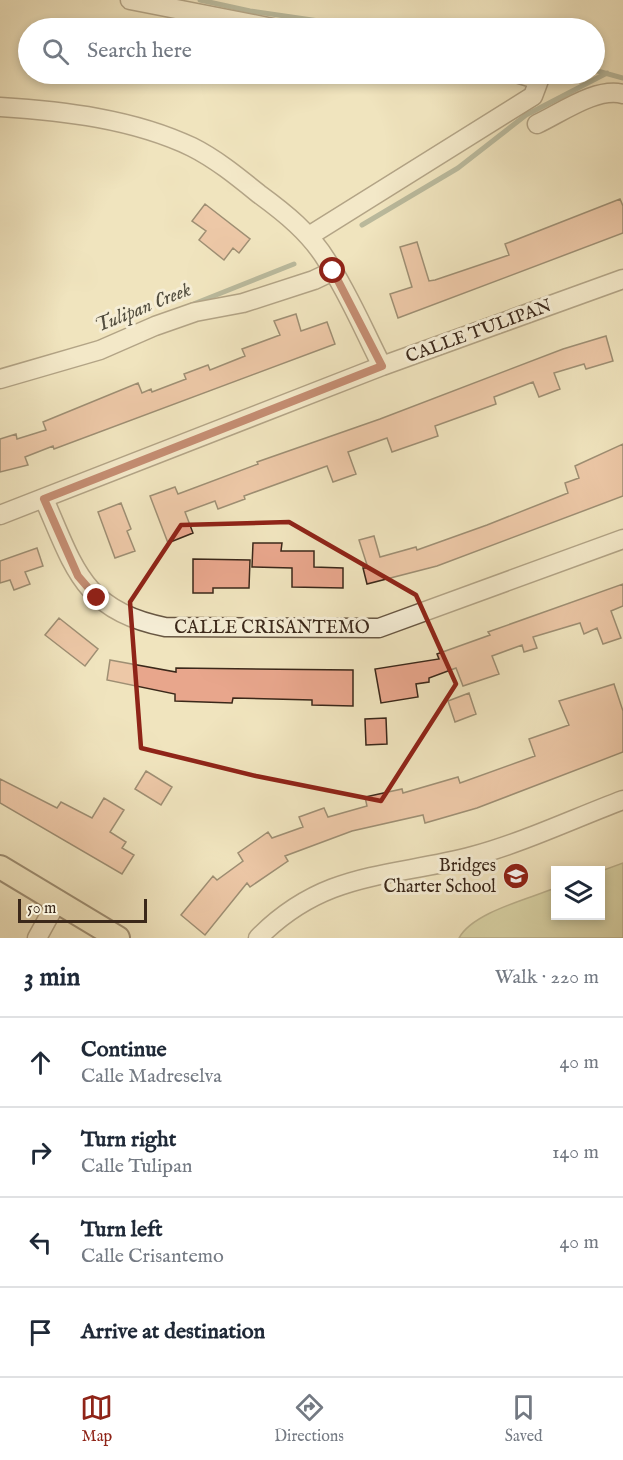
<!DOCTYPE html>
<meta charset="utf-8">
<style>
:root{--surface:#fff;--page:#f6f6f7;--text:#1f2937;--muted:#747a83;--line:#e0e1e3;--accent:#8f2418}
body{margin:0;font-family:"IM FELL English",serif;background:var(--page);color:var(--text)}
.controls{position:absolute;right:18px;bottom:18px;display:grid;overflow:hidden;border-radius:0px;box-shadow:0 3px 9px #0003}
.controls button{width:54px;height:54px;display:grid;place-items:center;padding:0;border:0;border-bottom:2px solid var(--line);background:var(--surface);color:var(--text);font:30px sans-serif}
.scale{position:absolute;left:18px;bottom:15px;width:129px;box-sizing:border-box;padding-left:6px;border:3px solid #3b281a;border-top:0;font-size:16px;line-height:21px;white-space:nowrap;color:#3b281a;-webkit-text-stroke:4px #f5edd5;paint-order:stroke}
.stop{position:absolute;width:18px;height:18px;margin:-14px;border:4px solid #8f2418;border-radius:50%;background:#fff}
.stop.end{background:#8f2418;border-color:#fff;box-shadow:0 2px 6px #0008}
.list{margin:0;padding:0;list-style:none}
h2{display:flex;justify-content:space-between;align-items:center;height:78px;margin:0;padding:0 24px;font-size:26px}
h2 small{font-size:20px;font-weight:400;color:var(--muted)}
.list li{display:grid;grid-template-columns:39px 1fr auto;gap:18px;align-items:center;box-sizing:border-box;height:90px;padding:0 24px;border-top:2px solid var(--line)}
.list b{display:block;font-size:22px;white-space:nowrap}
.list p{margin:0;font-size:20px;white-space:nowrap;color:var(--muted)}
.list em{font-size:20px;font-style:normal;color:var(--muted)}
.icon{flex:none;width:33px;height:33px;fill:none;stroke:currentColor;stroke-width:2;stroke-linecap:round;stroke-linejoin:round}
.map{position:relative;flex:none;width:623px;height:938px;overflow:hidden}
.search{position:absolute;background:var(--surface);box-shadow:0 3px 9px #0003;left:18px;right:18px;top:18px;height:66px;display:flex;align-items:center;gap:15px;box-sizing:border-box;padding:0 21px;border-radius:33px;color:var(--muted);font-size:22px}
.sheet{height:438px;background:var(--surface)}
nav{display:flex;justify-content:space-around;align-items:center;box-sizing:border-box;height:84px;border-top:2px solid var(--line);background:var(--surface);font-size:16px;color:var(--muted)}
nav a{display:grid;justify-items:center;gap:3px}
nav .on{color:var(--accent)}
.map>svg:first-child{display:block}
.green{fill:#bec38e;stroke:#7c7654;stroke-width:1.5}
.lines{fill:none;stroke-linecap:round;stroke-linejoin:round}
.stream{stroke:#758372;stroke-width:5}
.building{fill:#e8a68c;stroke:#3b281a;stroke-width:1.5}
.minor-casing{stroke:#685743;stroke-width:21}
.major-casing{stroke:#3b281a;stroke-width:26}
.minor{stroke:#f5edd5;stroke-width:18}
.major{stroke:#f0e4be;stroke-width:22}
.route{stroke:#8f2418;stroke-width:8}
.marked{fill:none;stroke:#8f2418;stroke-width:4.5;stroke-linejoin:round}
.labels{text-anchor:middle;dominant-baseline:central;stroke-width:6;stroke-linejoin:round;paint-order:stroke}
.street-label{font-size:18px;fill:#3b281a;stroke:#f5edd5}
.poi-label{font-size:18px;fill:#3b281a;stroke:#f5edd5;text-anchor:end}
.water-label{font-size:20px;font-style:italic;fill:#534e3f;stroke:#f5edd5}
</style>
<div class="map">
<svg width="623" height="938" viewBox="0 0 623 938">
<rect width="100%" height="100%" fill="#f0e4be"/>
<filter id="stains"><feTurbulence type="fractalNoise" baseFrequency=".00333" numOctaves="4"/><feColorMatrix values="0 0 0 0 .2 0 0 0 0 .09 0 0 0 0 .02 0 0 0 .5 -.17"/></filter>
<radialGradient id="worn" r=".72"><stop offset=".6" stop-color="#630" stop-opacity="0"/><stop offset="1" stop-color="#630" stop-opacity=".3"/></radialGradient>
<path class="green" d="M623,863v75h-164c14,-26 70,-39 96,-50l1,28h44l1,-45z"/>
<g class="lines">
<path class="stream" d="M200,0l50,11 117,17
M594,70l29,8
M362,225l96,-57 68,-53 81,-42
M191,305l103,-41"/>
</g>
<path class="building" d="M620,199l3,7v27l-225,85 -8,-24 22,-7 -12,-40 17,-5 12,39 6,-1 74,-25 -4,-11z
M205,204l45,35 -11,14 -6,-5 -9,12 -25,-20 7,-9 -14,-10z
M296,314l5,17 26,-9 8,22 -281,105 -1,-3 -28,11 3,8 -28,7v-33l16,-5 1,5 29,-9 -3,-8 95,-39 4,10 9,-4 1,3 34,-13 -2,-5 24,-9 2,5 35,-14 -3,-7 38,-14 -6,-14z
M606,336l7,25 -27,8 -2,-5 -30,9 6,16 -21,8 -6,-15 -39,15 2,7 -61,22 3,10 -46,16 -5,-14 -39,14 8,22 -23,8 -6,-16 -83,30 1,3 -27,10 -3,-8 -30,11 8,21 -25,10 -18,-47 25,-9 3,7 80,-30 -1,-2 123,-43 183,-70z
M623,444v52l-186,70 -70,18 -4,-16h5l-9,-28 15,-4 6,21 36,-10 1,3 70,-25 81,-32 -3,-10 14,-5 -4,-12z
M121,503l10,26 -4,2 8,20 -20,7 -17,-46z
M253,543h29l-1,8h33v16l29,1v20l-51,-1v-19l-40,-1z
M37,548l6,18 -18,6 5,12 -16,6 -4,-10 -10,3v-22z
M193,559l57,1 -1,28h-36v5h-20z
M623,584v22l-12,5 10,27 -18,6 -6,-16 -13,6 -4,-11 -47,14 4,11 -13,4 -2,-7 -30,11 7,18 -36,12 -7,-18 -27,10v4l-13,2 2,13 -37,6 -6,-34 64,-10 -2,-5 53,-19 -2,-3z
M59,618l39,31 -13,17 -40,-31z
M110,660l66,12v-4l177,2v36l-41,-1v-5l-79,-2 -1,5 -57,-2v-7l-68,-14z
M614,684l9,27v41l-146,56 -52,15 -2,-8 -71,16 -67,25 3,5 -38,26 -3,-4 -42,52 -24,-20 32,-39 4,4 26,-19 -5,-8 30,-21 4,6 31,-11 -4,-10 25,-9 4,9 39,-11 -2,-9 37,-8 1,4 55,-16 2,6 75,-27 -6,-17 40,-14 -10,-24z
M469,693l7,21 -21,8 -7,-21z
M386,718l1,26 -21,1 -1,-26z
M146,771l26,16 -11,18 -26,-16z
M0,779l57,29 4,-6 31,16 12,-20 20,12 -14,22 16,10 -4,6 12,7 -12,19 -122,-71z"/>
<g class="lines">
<g class="minor-casing">
<path id="minor" d="M130,0l143,28
M0,107c64,4 133,12 192,40 24,12 46,30 67,47 26,19 51,39 68,67 22,33 37,70 55,105
M537,124c24,-11 59,-37 86,-30
M309,236l224,-140 6,-16 -20,-6
M0,379l100,-29 55,-24 40,-14 48,-9 71,-23 19,-9
M44,499c30,68 39,112 121,128l214,1 244,-89
M0,515l382,-149 241,-87
M37,938l21,-38
M258,938c67,-68 132,-60 215,-82 49,-13 102,-38 150,-56"/>
</g>
<g class="major-casing">
<path id="major" d="M0,867l118,71"/>
</g>
<use href="#minor" class="minor"/>
<use href="#major" class="major"/>
</g>
<g class="lines">
<path class="route" d="M97,598l-19,-22 -34,-77 338,-133 -49,-95"/>
</g>
<path d="M0 0H623V938H0ZM289,522l127,73 40,89 -75,117 -125,-25 -115,-28 -11,-146 51,-77z" fill="#f0e4be" fill-opacity=".55" fill-rule="evenodd"/>
<path class="marked" d="M289,522l127,73 40,89 -75,117 -125,-25 -115,-28 -11,-146 51,-77z"/>
<defs>
<g id="school-disc" transform="scale(1.35)"><circle r="9.5" fill="#8f2418" stroke="#f5edd5"/><path d="M0-5L7-2L0 1L-7-2ZM-4 1L0 2.5L4 1V4Q0 6-4 4Z" fill="#fff"/></g>
</defs>
<g fill-rule="evenodd">
<use href="#school-disc" x="516" y="876"/>
</g>
<g class="labels">
<g class="street-label">
<text transform="translate(479 332) rotate(-20)">CALLE TULIPAN</text>
<text x="272" y="628">CALLE CRISANTEMO</text>
</g>
<g class="poi-label">
<text x="496" y="866">Bridges<tspan x="496" dy="21">Charter School</tspan></text>
</g>
<g class="water-label">
<text transform="translate(143 308) rotate(-22)">Tulipan Creek</text>
</g>
</g>
<rect width="100%" height="100%" filter="url(#stains)"/>
<rect width="100%" height="100%" fill="url(#worn)"/>
</svg>
<div class="controls">
<button><svg class="icon" aria-label="layers" viewBox="0 0 24 24"><path d="M12 4l9 5-9 5-9-5zM3 14l9 5 9-5"/></svg></button>
</div>
<div class="scale">50 m</div>
<div class="stop" style="left:333px;top:271px"></div>
<div class="stop end" style="left:97px;top:598px"></div>
<div class="search"><svg class="icon" aria-label="search" viewBox="0 0 24 24"><circle cx="10" cy="10" r="6"/><path d="M15 15l6 6"/></svg>Search here</div>
</div>
<section class="sheet">
<h2>3 min<small>Walk · 220 m</small></h2>
<ul class="list">
<li><svg class="icon" aria-label="ahead" viewBox="0 0 24 24"><path d="M12 20V5M6 11l6-6 6 6"/></svg><div><b>Continue</b><p>Calle Madreselva</p></div><em>40 m</em></li>
<li><svg class="icon" aria-label="right" viewBox="0 0 24 24"><path d="M7 20v-9h11M14 6l5 5-5 5"/></svg><div><b>Turn right</b><p>Calle Tulipan</p></div><em>140 m</em></li>
<li><svg class="icon" aria-label="left" viewBox="0 0 24 24"><path d="M17 20v-9H6M10 6l-5 5 5 5"/></svg><div><b>Turn left</b><p>Calle Crisantemo</p></div><em>40 m</em></li>
<li><svg class="icon" aria-label="arrive" viewBox="0 0 24 24"><path d="M6 21V4h12l-3 4 3 4H6"/></svg><div><b>Arrive at destination</b></div></li>
</ul>
</section>
<nav>
<a class="on"><svg class="icon" aria-label="map" viewBox="0 0 24 24"><path d="M3 6l6-2 6 2 6-2v14l-6 2-6-2-6 2zM9 4v14M15 6v14"/></svg>Map</a>
<a><svg class="icon" aria-label="directions" viewBox="0 0 24 24"><path d="M12 3l9 9-9 9-9-9zM9 14v-3h6M13 9l2 2-2 2"/></svg>Directions</a>
<a><svg class="icon" aria-label="saved" viewBox="0 0 24 24"><path d="M7 4h10v16l-5-4-5 4z"/></svg>Saved</a>
</nav>
